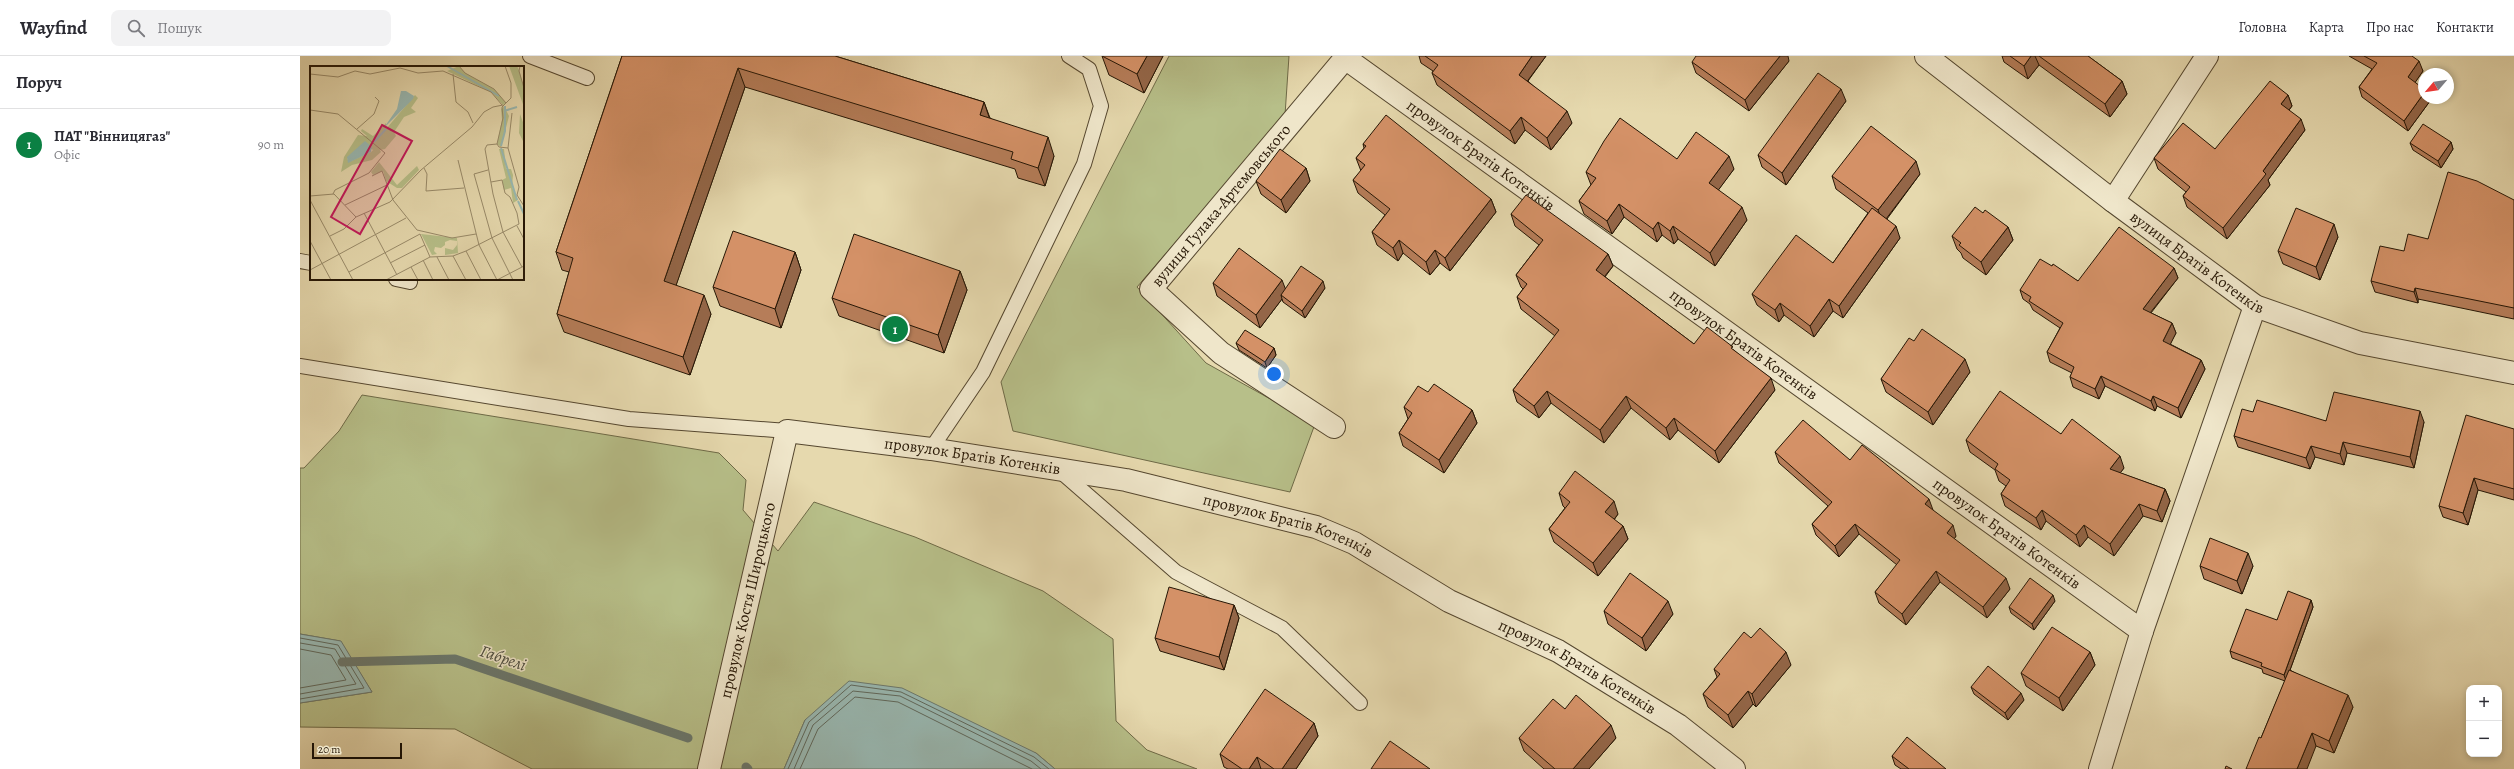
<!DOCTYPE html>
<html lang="uk">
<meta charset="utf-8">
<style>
:root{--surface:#fff;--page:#f2f2f3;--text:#2b2b33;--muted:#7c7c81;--line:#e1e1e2;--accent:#0b8043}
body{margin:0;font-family:Alegreya,serif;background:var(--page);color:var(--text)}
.controls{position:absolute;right:12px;bottom:12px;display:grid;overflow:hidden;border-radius:8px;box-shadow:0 2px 6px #0003}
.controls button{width:36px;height:36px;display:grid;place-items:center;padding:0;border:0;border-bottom:1px solid var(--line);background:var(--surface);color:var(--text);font:20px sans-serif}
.compass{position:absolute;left:2118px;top:12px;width:36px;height:36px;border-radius:50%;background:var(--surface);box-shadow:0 2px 6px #0003;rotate:241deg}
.scale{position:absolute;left:12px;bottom:10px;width:90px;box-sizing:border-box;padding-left:4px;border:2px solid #251605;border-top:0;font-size:11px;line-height:14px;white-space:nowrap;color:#251605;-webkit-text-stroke:3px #efe6ca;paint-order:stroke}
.you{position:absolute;left:974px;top:318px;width:14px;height:14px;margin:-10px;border:3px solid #fff;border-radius:50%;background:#1a73e8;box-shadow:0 0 0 6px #1a73e833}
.badge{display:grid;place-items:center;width:26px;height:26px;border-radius:50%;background:var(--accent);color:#fff;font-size:13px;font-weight:700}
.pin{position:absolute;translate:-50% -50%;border:2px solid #fff;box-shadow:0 1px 4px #0006}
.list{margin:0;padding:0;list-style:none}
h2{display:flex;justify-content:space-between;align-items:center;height:52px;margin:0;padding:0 16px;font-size:17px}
h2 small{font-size:13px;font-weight:400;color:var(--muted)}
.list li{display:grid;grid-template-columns:26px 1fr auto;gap:12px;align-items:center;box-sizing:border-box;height:72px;padding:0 16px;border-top:1px solid var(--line)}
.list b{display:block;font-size:15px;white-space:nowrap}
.list p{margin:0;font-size:13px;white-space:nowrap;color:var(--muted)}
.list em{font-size:13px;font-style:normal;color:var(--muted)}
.icon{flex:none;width:22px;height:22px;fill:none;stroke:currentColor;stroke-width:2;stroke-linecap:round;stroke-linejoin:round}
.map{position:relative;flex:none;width:2214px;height:713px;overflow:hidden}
header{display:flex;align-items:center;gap:24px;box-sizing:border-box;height:56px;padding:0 20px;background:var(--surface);border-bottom:1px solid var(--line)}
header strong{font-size:19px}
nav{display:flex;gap:22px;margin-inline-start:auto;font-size:14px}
.search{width:280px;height:36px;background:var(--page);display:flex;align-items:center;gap:10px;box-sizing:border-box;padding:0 14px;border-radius:8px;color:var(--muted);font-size:15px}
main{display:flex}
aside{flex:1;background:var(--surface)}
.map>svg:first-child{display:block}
.green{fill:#b7bf89;stroke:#6e6a47}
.water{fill:#99b9b3;stroke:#6b786d}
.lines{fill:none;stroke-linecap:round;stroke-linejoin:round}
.shore{stroke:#5f685c;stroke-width:1}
.stream{stroke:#6b786d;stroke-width:9}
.lane-casing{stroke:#55472f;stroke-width:16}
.street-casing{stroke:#55472f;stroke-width:24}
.lane{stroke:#efe6ca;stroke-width:14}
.street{stroke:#efe6ca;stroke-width:22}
.wall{fill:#b67d59;stroke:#251605}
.shaded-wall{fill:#946648;stroke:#251605}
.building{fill:#d49167;stroke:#251605}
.labels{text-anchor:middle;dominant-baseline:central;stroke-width:3;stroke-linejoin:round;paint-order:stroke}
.street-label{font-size:16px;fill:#251605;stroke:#efe6ca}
.water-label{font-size:17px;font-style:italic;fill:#4e4f42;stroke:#efe6ca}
.inset-river{fill:none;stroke:#99b9b3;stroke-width:2}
.inset-road{fill:none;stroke:#998b6a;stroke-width:1}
.view{fill:#c2185b;fill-opacity:0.15;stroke:#c2185b;stroke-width:2}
.inset-edge{fill:none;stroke:#251605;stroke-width:2}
</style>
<header>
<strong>Wayfind</strong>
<div class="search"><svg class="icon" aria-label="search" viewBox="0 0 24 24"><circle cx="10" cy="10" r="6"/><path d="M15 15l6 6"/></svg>Пошук</div>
<nav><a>Головна</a><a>Карта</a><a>Про нас</a><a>Контакти</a></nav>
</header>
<main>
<aside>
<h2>Поруч<small></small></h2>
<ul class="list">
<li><span class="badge">1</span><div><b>ПАТ &quot;Вінницягаз&quot;</b><p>Офіс</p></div><em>90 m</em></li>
</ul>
</aside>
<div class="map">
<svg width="2214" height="713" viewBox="0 0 2214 713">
<rect width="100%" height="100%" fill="#e6d9ae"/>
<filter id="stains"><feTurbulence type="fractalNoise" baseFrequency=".005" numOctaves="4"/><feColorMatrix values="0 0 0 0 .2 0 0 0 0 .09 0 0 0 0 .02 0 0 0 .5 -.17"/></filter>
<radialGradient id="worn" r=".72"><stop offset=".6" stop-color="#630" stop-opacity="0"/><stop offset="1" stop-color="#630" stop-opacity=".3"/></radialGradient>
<path class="green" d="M869,0h120l-4,59 -148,172 69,76 109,61 -25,68 -277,-61 -12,-49z
M62,339l357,58 27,27 -3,30 35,41 36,-49 101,35 128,54 70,48 3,82 31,29 50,19h-142l-19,-16 -231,-33 -21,49h-252l-77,-40 -155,-2v-24l72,-11 -32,-51 -40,-7v-166h4l35,-37z"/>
<path class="water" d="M0,578l41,7 31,51 -72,11z
M549,625l53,7 134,65 19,16h-271l21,-49z"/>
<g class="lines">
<path class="shore" d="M0,582l38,7 26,43 -64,11
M0,587l35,6 21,35 -56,10
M0,593l31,6 15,25 -46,8
M488,713l21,-47 42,-37 50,7 133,65 15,12
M494,713l19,-44 40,-34 47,5 131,65 10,8
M500,713l18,-40 37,-32 43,5 134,67"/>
<path class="stream" d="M42,606l113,-3 233,79
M446,711l2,2"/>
<g class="lane-casing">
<path id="lane" d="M230,0l57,22
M0,205l11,2
M96,223l14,3
M0,310l329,53 158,12
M631,393l52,-77 101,-208 17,-58 -12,-37 -20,-13
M760,415l116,101 106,56 78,75"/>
</g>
<g class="street-casing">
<g id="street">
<path id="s1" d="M1626,0l187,145 142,105 105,37 154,30"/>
<path id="s2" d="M1045,2l797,573"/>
<path d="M1813,145l94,-145"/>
<path id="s3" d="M1034,371l-113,-74 -70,-64 196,-233"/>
<path id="s4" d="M409,713l78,-338 144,18 195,31 190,47 38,16 95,58 109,50 120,74 56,44"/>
<path d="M1800,713l42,-138 113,-325"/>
</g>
</g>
<use href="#lane" class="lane"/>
<use href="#street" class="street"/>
</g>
<path class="wall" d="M322,0h213l149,46 6,16 64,38 -9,30 -27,-8 -3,-9 -270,-82 -69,198 35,29 -21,61 -126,-43 -7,-18 12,-42 -7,-2 -6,-18z
M802,0h61l-19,37 -35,-18z
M1119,0h127l-18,25 44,42 -21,27 -26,-20 -10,14 -78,-59 -5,-12 1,-2 -12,-8z
M1702,0h86l34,25 5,13 -17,23 -71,-52 -11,14 -24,-17z
M2049,0h63l11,15 -8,11 15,19 -22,30 -46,-34 -3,-10 13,-18z
M1489,5l-40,50 -53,-38 -4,-11z
M1988,39l4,11 -3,4 16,20 -37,50 2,5 -43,54 -40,-32 -4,-11 3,-4 -28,-23 -4,-11 61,-9z
M1546,45l-60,84 -24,-18 -4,-12z
M2151,86l2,7 -12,19 -28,-18 -3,-7z
M1063,88l128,55 5,13 -46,59 -10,-8 -10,12 -27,-22 -5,8 -21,-16 -5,-13 13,-17 -27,-22 -5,-13 8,-9 -5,-13 8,-10z
M1377,103l57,10 -16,21 29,30 -32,46 -37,-27 -4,5 -12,-9 -5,7 -33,-25 -12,17 -28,-20 -5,-13 12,-16 -5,-13z
M1006,112l4,13 -24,32 -25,-19 -5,-13z
M1620,118l-33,45 13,19 -57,80 -10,-7 -19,26 -30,-22 -5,7 -22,-17 -5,-11 81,-31 35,-50 -32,-24 -4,-13z
M2214,144v119l-96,-20v4l-43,-11 -4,-11 33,-30 24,-12z
M1683,157l25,14 5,13 -27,35 -23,-17 -2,-5 -4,-4 -5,-13z
M1211,158l97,40 5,12 -8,11 89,67 40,6 41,40 -56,73 -41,-33 -8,10 -39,-32 -27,35 -53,-40 -12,15 -22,-16 -4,-12 42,-54 -34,-27 -4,-12 6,-8 -2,-2 -5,-12 23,-30 -24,-19z
M2038,181l-18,43 -37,-16 -5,-13z
M495,196l6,18 -20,58 -61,-22 -7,-19z
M1752,210l26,15 96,-13 4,10 -27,35 21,10 4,10 -6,11 31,16 4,9 -24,49 -24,-12 -2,5 -50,-25 -6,13 -26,-12 -3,-10 2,-4 -22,-11 -3,-10 13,-24 -27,-18 -3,-6 -7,-5 -3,-9z
M660,215l7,19 -23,63 -105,-37 -7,-18z
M913,227l72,6 40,-1 -20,30 -22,-16 -1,-3 -22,29 -43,-32z
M1614,285l56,31 -37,53 -47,-33 -5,-13z
M936,287l38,5 2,7 -9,13 -28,-18z
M1128,336l44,18 5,13 -33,50 -41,-27 -4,-13 9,-14 -4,-12z
M1953,356l73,9 98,1 -10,46 -67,-15 -3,12 -29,-8 -5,12 -72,-22 -4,-11z
M2214,373v71l-36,-10 -10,35 -25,-8 -4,-11z
M1761,378l63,34 -4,5 45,16 5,12 -8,21 -19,-6 -29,40 -26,-19 -8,10 -34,-26 -5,9 -36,-24 -4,-12 5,-8 -7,-5 -4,-11 -25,-18 -4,-12z
M1475,396l75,8 83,50 23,26 -2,3 56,50 -23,29 -47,-36 -34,43 -27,-22 -4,-11 22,-27 -38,-31 -20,23 -23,-22 -4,-11 16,-18 -49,-43z
M1259,437l59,21 -4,6 9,6 5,13 -30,37 -44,-34 -5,-13 16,-21 -2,-2z
M1900,510h53l-11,28 -38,-15z
M2011,544l2,7 -23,63 63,37 -19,46 -18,-7 -55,-8 24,-57 -22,-8 -1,-4 -30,-11 -2,-7 47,-31z
M1755,545l-21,29 -23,-17 -2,-6z
M934,549l5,13 -15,52 -64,-19 -5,-13z
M1304,555l69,3 -27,37 -38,-27z
M1451,582l40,27 -35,42 -3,-3 -20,24 -25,-21 -5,-13 14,-17 -3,-8z
M1790,596l5,13 -32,46 -37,-25 -5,-13z
M1671,631l53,13 -16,20 -34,-26z
M1265,653l51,29 -27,31h-45l-20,-18 -5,-13z
M1014,667l4,13 -22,33h-68l-4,-2 -4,-13z
M1592,700l54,13h-45l-6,-4z"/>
<path class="shaded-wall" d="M847,0h16l-19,37 -7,-19z
M1232,0h14l-23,31 -4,-12z
M1480,0h8l1,5 -40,50 -4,-11z
M1731,0h4l4,9 -11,14 -4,-13z
M2119,5l4,10 -11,16 -4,-10z
M438,12l7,19 -74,213 -7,-19z
M1822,25l5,13 -17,23 -5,-13z
M1541,33l5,12 -60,84 -4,-12z
M2124,37v5h5l1,3 -22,30 -4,-10z
M1988,39l4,11 -7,9 -4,-11z
M684,46l6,18 -10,-5z
M1267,55l5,12 -21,27 -4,-12z
M1221,61l4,13 -10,14 -5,-13z
M2001,63l4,11 -37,50 2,5 -43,54 -4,-11 40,-57z
M748,81l6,19 -9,30 -7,-18z
M2151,86l2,7 -12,19 -3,-7z
M1429,100l5,13 -20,27 -5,-13z
M1616,105l4,13 -37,49 -5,-13z
M1006,112l4,13 -24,32 -5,-13z
M1191,143l5,13 -46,59 -5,-13z
M1319,148l5,13 -12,17 -5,-13z
M1442,151l5,13 -32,46 -5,-13z
M1358,166l4,13 -5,7 -4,-13z
M2034,168l4,13 -18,43 -4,-13z
M1373,170l5,13 -4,5 -4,-13z
M1596,170l4,12 -57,80 -4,-12z
M1708,171l5,13 -27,35 -5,-13z
M1099,184l4,13 -5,8 -5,-13z
M1135,194l5,13 -10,12 -4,-13z
M495,196l6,18 -20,58 -6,-19z
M1308,198l5,12 -13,16 -4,-12z
M1874,212l4,10 -32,40 -3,-9z
M660,215l7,19 -23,63 -6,-18z
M982,224l5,13 -6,2 1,4 -22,29 -4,-13z
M1023,225l2,7 -20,30 -3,-7z
M2115,232l3,11v4l-4,-11z
M404,239l7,19 -21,61 -7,-18z
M1529,243l4,12 -19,26 -4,-11z
M1480,247l4,12 -5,7 -4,-12z
M1872,267l4,10 -9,18 -4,-10z
M974,292l2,7 -9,13 -2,-6z
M1665,303l5,13 -37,53 -5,-13z
M1901,304l4,9 -24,49 -3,-10z
M1801,320l4,10 -6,13 -4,-10z
M1471,322l4,12 -56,73 -4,-12z
M1247,335l4,12 -12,15 -5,-12z
M1326,340l5,12 -27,35 -4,-13z
M1853,340l4,10 -2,5 -4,-10z
M1172,354l5,13 -33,50 -5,-13z
M2120,355l4,11 -10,46 -4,-11z
M1374,362l4,12 -8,10 -4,-12z
M2043,386l4,11 -3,12 -4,-11z
M2011,390l4,11 -5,12 -4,-11z
M1820,400l4,12 -10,13 -4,-12z
M2174,422l4,12 -10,35 -5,-12z
M1865,433l5,12 -8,21 -5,-11z
M1629,443l4,11 -4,5 -4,-11z
M1314,445l4,13 -8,11 -5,-13z
M1839,448l4,12 -29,40 -4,-12z
M1742,454l4,11 -5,9 -5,-12z
M1555,468l4,10 -20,23 -4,-11z
M1653,469l3,11 -5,8 -4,-11z
M1784,469l4,12 -8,10 -4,-12z
M1323,470l5,13 -30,37 -5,-13z
M1948,497l5,13 -11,28 -5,-13z
M1636,515l4,11 -34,43 -4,-11z
M1706,522l4,11 -23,29 -4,-11z
M1753,539l2,6 -21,29 -2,-6z
M2011,544l2,7 -27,74 -2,-6z
M1368,545l5,13 -27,37 -4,-13z
M934,549l5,13 -15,52 -5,-13z
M1486,596l5,13 -35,42 -4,-13z
M1790,596l5,13 -32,46 -4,-13z
M1448,635l5,13 -20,24 -5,-13z
M1721,637l3,7 -16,20 -3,-7z
M2048,639l5,12 -19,46 -5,-12z
M1014,667l4,13 -22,33h-14z
M1311,669l5,13 -27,31h-16z
M2012,677l4,13 -9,23h-10z
M957,701l4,12h-12z"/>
<path class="building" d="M322,0h213l149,46 -4,13 68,22 -10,31 -27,-9 2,-7 -275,-84 -74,213 40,14 -21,62 -126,-43 16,-56 -17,-6z
M802,0h45l-10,18z
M1125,0h107l-13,19 48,36 -20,27 -26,-21 -11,14 -78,-58 6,-8z
M1396,0h84l-35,44 -53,-38z
M1710,0h21l-7,10z
M1739,0h49l34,25 -17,23z
M2064,0h48l7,5 -11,16 16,12v4l-20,28 -45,-34 18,-24z
M1518,17l23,16 -59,84 -24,-18z
M1970,25l18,14 -7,9 20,15 -38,52 3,3 -43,54 -40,-32 7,-9 -36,-29 29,-35 32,26z
M1086,59l105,84 -46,59 -10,-8 -9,12 -27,-22 -6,8 -21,-16 18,-23 -37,-29 12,-15 -9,-7 10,-12 -3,-2z
M1320,62l57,41 19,-27 33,24 -20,27 33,24 -32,46 -37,-27 -3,5 -12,-9 -5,7 -34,-25 -12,17 -28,-20 17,-23 -10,-6 18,-31z
M2123,68l28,18 -13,19 -28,-18z
M1571,70l45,35 -38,49 -46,-34z
M980,93l26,19 -25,32 -25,-19z
M2148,116l29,9 37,19v108l-99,-20 -1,4 -43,-11 9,-35 24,5 4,-17 20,5z
M1226,139l82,59 -12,16 98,74 13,-17 26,20 -2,1 40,30 -56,73 -41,-33 -8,10 -40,-32 -26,34 -53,-39 -13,15 -21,-16 46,-60 -42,-33 10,-13 -11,-9 27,-35 -32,-26z
M1675,151l8,6 2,-3 23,17 -27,35 -22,-17 2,-2 -9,-7z
M1572,152l24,18 -57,80 -10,-7 -19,27 -30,-23 -5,7 -23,-16 44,-59 37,28z
M1996,152l38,16 -18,43 -38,-16z
M1819,171l55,41 -31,41 29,14 -9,18 38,19 -23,48 -25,-12 -2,5 -50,-25 -6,13 -25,-12 4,-10 -27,-15 16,-29 -34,-22 2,-4 -11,-7 20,-31 12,7 1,-2 25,17z
M433,175l62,21 -20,57 -62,-22z
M554,178l106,37 -22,64 -106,-37z
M939,192l43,32 -26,35 -43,-32z
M1001,210l22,15 -21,30 -21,-16z
M1622,273l43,30 -37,53 -47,-33 28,-41 5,3z
M945,274l29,18 -9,14 -29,-19z
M1134,328l38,26 -33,50 -40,-27 13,-20 -8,-6 14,-21 10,6z
M1700,335l61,43 11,-15 48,37 -10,13 55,20 -8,22 -18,-7 -29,40 -26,-19 -8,10 -34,-25 -6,8 -35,-24 9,-14 -15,-11 3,-5 -32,-24z
M2034,336l86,19 -10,46 -67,-15 -3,12 -29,-8 -5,12 -72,-22 8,-27 11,3 4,-12 69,21z
M2166,359l48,14v60l-40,-11 -11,35 -24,-7z
M1503,364l47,40 12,-15 67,54 -4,5 28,21 -6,8 59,45 -23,29 -47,-36 -34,43 -27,-22 25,-32 -45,-36 -20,22 -23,-22 20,-22 -57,-50z
M1275,415l39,30 -9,11 18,14 -30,37 -44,-34 21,-27 -11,-9z
M1910,482l38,15 -11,28 -37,-15z
M1330,517l38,28 -26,37 -38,-27z
M1730,522l23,17 -21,29 -23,-17z
M869,531l65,18 -15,52 -64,-19z
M1988,535l23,9 -27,75 -23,-9 1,-3 -32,-12 16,-42 31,11z
M1752,571l38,25 -31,46 -38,-25z
M1460,572l26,24 -34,42 -4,-3 -20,24 -25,-21 17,-20 -6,-5 30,-37 7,6z
M1688,610l33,27 -16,20 -34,-26z
M1989,614l59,25 -19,46 -17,-8 -15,36h-51l13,-32 2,1z
M965,633l49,34 -32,46h-8l-17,-12 -8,12h-7l-22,-15z
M1276,639l35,30 -38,44h-18l-36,-31 34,-39 12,10z
M1607,681l39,32h-37l-17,-13z
M1090,685l40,28h-59z
M1926,710l6,3h-7z"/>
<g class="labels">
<g class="street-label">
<text stroke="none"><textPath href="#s2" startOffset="167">провулок Братів Котенків</textPath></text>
<text stroke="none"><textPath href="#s3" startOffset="339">вулиця Гулака-Артемовського</textPath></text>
<text stroke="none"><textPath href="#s1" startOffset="341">вулиця Братів Котенків</textPath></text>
<text stroke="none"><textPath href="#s2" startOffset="491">провулок Братів Котенків</textPath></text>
<text stroke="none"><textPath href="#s4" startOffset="534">провулок Братів Котенків</textPath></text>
<text stroke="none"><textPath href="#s4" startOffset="858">провулок Братів Котенків</textPath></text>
<text stroke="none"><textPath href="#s2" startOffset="815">провулок Братів Котенків</textPath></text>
<text stroke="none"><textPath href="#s4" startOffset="173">провулок Костя Широцького</textPath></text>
<text stroke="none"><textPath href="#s4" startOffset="1182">провулок Братів Котенків</textPath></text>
</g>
<g class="water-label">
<text transform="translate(203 602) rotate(19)">Габрелі</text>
</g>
</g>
<g transform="translate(10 10)">
<rect width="214" height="214" fill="#e6d9ae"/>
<path d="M149,0l6,7 29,16 12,14 -3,2 -12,-13 -44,-21zM199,0h8l2,4 5,18v19zM105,29l3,3 -7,10 5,4 -12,5 -10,15 2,4 -11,13 -5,1 1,2 -9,8 -20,5 -11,7 3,-15 14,-22 9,1 -6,-5 1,-2 11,7 13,-13v6zM53,78l10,6 -2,2 -20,9 -4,-2zM194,40l5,10 -8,31 -4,-3 5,-24 -1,-11zM210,48l4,11v18l-5,-10zM189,83h5l2,20h5l2,6 -1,12 6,13 -5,3 -2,-15 -7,2 -2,-10 4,-2zM69,96l18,23 20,-19 2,4 -17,18h-5l-11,-7 -3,-10 -10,4 -2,-3zM111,168l36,4 1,15 -13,2v-7l8,2 4,-5v-4l-7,-1 -5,2v3l-4,3 -6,-1 -1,4 3,3 -5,1z" fill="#b7bf89" fill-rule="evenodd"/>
<path d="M91,25h5l8,5 -1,3 -30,30 14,-20zM55,75l7,6 -1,5 -23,11 -1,-6z" fill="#99b9b3"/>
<path class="inset-river" d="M137,0l52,30M194,45l13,-4M64,76l12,-13M191,80l4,-15v-25M191,82l16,52M208,135l6,13"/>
<path class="inset-road" d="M149,0l6,7 29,16 12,14M210,0l-1,5 5,17M0,8l28,3 17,-6 15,3 30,-6 18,5 25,-2 48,21 11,13M143,8l3,28 12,10 5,11M0,44l28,4 47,39 -16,20 -34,17 -2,4M202,47l-4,35 11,39 -2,8 7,11M47,63l17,-15 5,-13 -4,-4M187,78l-10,1 -2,4 8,45 10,38 19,35M187,78l6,-26 -1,-11 9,-9v-15l-6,-17M187,78l2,3 9,1M148,94l21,85 18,35M114,102l3,6 -1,17 38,-3M178,104l-14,4 18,64 21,42M62,110l10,-5 11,29 24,30 35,8 24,-4M0,130l24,-2 22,23M0,134l43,80M35,139l42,-20M54,147l33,62M207,160l7,13M110,168l10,23M20,170l14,-7 12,-12 34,-15 31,-32 51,-43 12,-15 9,-5 10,-2M0,175l21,39M156,185l15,29M143,190l13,24M127,191l12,23M113,194l10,20M80,197l35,-18M101,201l7,13M0,204l96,-52M39,206l71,-38M76,214l44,-23 23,-1 13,-5 53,-27 -2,-11 -7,-16 -5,-4 -3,-13 -11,2M187,214l27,-14"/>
<path class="view" d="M72,59l30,16 -52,93 -29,-17z"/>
<rect width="214" height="214" class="inset-edge"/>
</g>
<rect width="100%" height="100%" filter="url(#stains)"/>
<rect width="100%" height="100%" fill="url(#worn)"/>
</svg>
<div class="controls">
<button>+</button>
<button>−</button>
</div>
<svg class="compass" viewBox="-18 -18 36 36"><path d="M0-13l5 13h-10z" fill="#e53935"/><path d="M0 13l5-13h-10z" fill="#7c7c81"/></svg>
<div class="scale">20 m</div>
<div class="you"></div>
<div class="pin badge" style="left:595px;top:273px">1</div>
</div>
</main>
